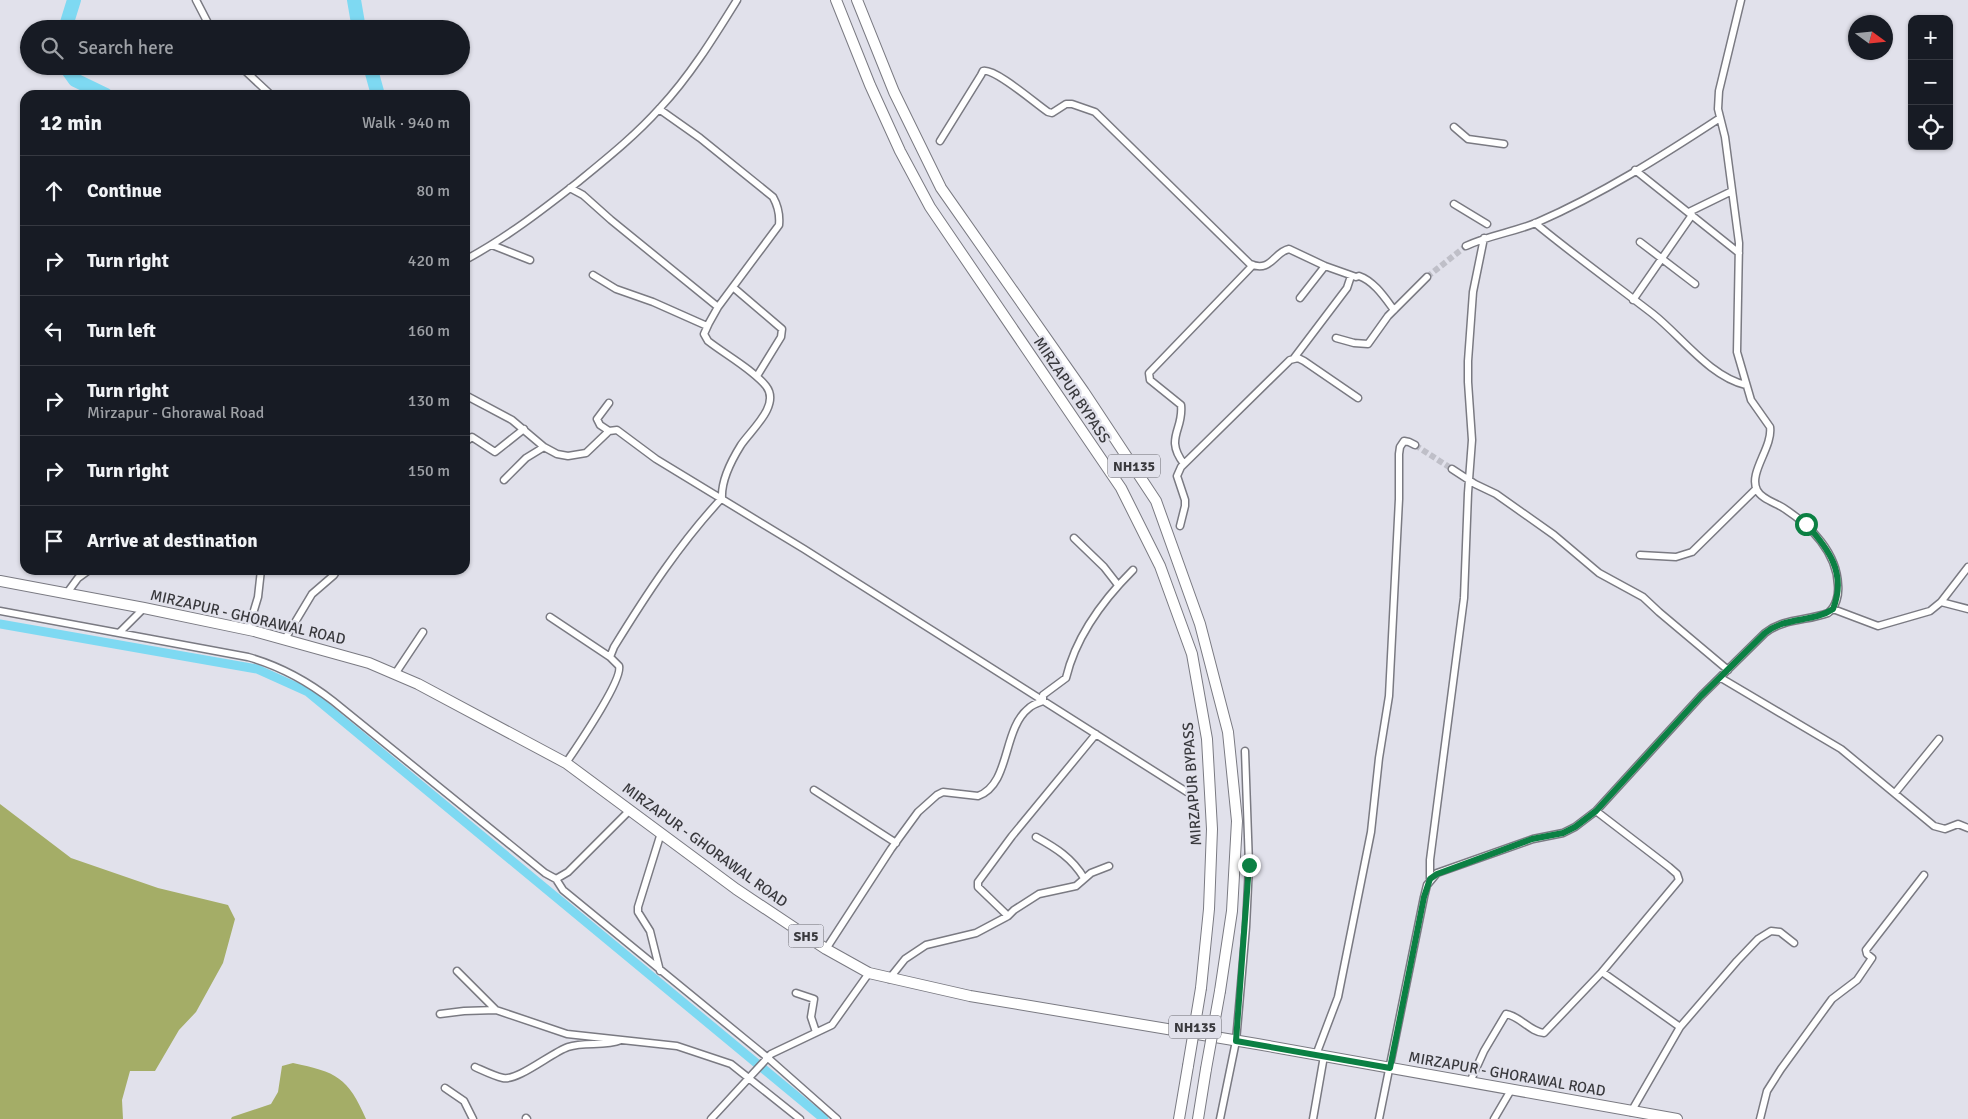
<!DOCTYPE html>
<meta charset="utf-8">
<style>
:root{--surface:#171b24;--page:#20242c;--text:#f1f3f6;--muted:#9ea1a6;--line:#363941}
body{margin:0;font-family:Signika,sans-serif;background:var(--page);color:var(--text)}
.controls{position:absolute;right:15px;top:15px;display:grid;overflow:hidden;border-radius:10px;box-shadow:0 1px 4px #0004}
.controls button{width:45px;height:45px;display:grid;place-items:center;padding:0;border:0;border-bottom:1px solid var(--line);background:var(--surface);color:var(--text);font:25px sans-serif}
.compass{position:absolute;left:1848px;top:15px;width:45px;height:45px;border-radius:50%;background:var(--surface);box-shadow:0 1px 4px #0004;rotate:105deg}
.stop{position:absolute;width:15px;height:15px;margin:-11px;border:4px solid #0b8043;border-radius:50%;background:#fff}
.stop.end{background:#0b8043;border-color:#fff;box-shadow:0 1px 5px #0008}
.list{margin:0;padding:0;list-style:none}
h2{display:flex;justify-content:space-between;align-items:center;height:65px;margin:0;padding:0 20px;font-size:21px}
h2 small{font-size:16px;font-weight:400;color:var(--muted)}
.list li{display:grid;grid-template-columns:32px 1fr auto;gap:15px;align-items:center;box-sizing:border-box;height:70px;padding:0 20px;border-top:1px solid var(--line)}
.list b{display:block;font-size:19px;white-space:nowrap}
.list p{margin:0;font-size:16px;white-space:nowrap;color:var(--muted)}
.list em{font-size:16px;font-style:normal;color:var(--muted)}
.icon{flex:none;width:28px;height:28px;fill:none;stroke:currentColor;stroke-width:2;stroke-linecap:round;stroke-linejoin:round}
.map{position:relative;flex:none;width:1968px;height:1119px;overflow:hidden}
.search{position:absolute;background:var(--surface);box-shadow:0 1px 4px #0004;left:20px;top:20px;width:450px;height:55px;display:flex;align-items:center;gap:12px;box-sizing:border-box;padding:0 18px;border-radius:28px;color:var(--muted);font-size:19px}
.panel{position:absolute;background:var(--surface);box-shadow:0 1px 4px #0004;left:20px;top:90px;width:450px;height:485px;border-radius:15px}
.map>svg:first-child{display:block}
.forest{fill:#a4ad67}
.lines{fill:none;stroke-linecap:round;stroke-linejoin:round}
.canal{stroke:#7ed9f2;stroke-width:9}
.river{stroke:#7ed9f2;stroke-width:14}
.minor-tunnel{stroke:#bfbfc8;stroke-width:6;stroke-dasharray:6 3;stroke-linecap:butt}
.minor-casing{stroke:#7a7a82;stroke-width:9}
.primary-casing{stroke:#7a7a82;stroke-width:12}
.trunk-casing{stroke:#7a7a82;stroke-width:12}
.minor{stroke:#fff;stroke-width:6}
.primary{stroke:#fff;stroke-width:10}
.trunk{stroke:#fff;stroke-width:10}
.trunk-bridge-casing{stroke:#7a7a82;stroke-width:12;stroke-linecap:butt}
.trunk-bridge{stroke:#fff;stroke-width:10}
.route{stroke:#0b8043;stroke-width:6}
.labels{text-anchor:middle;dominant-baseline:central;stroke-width:4.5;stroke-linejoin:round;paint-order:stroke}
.shield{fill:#e1e1eb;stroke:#6b6b71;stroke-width:1}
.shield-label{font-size:14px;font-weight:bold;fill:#39393d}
.street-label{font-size:15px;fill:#39393d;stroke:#e1e1eb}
</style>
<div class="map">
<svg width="1968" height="1119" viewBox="0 0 1968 1119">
<rect width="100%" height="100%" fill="#e1e1eb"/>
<path class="forest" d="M0,804l71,54 87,30 70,17 7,14 -12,44 -27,49 -17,18 -24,41h-25l-8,29 1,19h-123z
M293,1063c43,9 55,14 73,56h-135l1,-2 39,-13 7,-12 4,-26z"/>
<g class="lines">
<path class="canal" d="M0,624l257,45 51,23 516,427"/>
<path class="river" d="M354,0l5,29
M65,29l9,-29
M65,66l10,14 31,15
M370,66l8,29"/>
<path class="minor-tunnel" d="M1427,277l39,-31
M1415,445l37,24"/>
<g class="minor-casing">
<path id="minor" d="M196,0l15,29
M240,66l31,29
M1454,127l14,12 36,5
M940,141l41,-66 2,-4c12,-3 53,33 65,41l4,1 14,-9h6l23,8 155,152c21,9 24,-12 39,-15l36,17 31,11 3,-1c15,5 26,22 35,34
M1635,170l104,83
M570,188l13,7 28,25 107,87
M1454,204l33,20
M1689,212l43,-21
M1535,223c39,32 79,61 118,91 28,22 57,63 93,71
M1640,242l55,42
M492,245l38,15
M1466,246c23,-11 49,-14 72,-24 64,-28 124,-66 182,-104
M465,260c41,-22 76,-49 113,-78 28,-23 57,-46 82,-74 30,-32 54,-71 77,-108
M593,275l23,14 37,13 54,24
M734,288l48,41 -1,8 -24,39
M1300,298l25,-32
M1633,300l59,-85
M1336,338l18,5 14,1 20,-28 39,-39
M1294,358l53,-70 4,-12
M465,395l47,25 32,27 13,7 11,2 18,-3 23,-22 8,-1 39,29 148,90 383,243
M609,431l-9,-6 -3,-6 12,-16
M465,442l7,-5 23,15 29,-23
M1184,464c-20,-26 0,-34 -3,-59l-31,-25 -1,-7 104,-108
M1452,469l23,15 21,10 58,41 45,38 44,24 16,15 69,58
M504,480l22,-22 18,-11
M1180,526l5,-20v-6l-8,-24 4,-9 109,-107 8,-2 6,3 54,37
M1074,538l30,29 14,18
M1640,555l36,2 16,-5 64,-63
M67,593l11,-15 11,-8
M1941,602l27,7
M1833,609l45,17 52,-15 11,-9 27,-35
M0,611l248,46c32,9 58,23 85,44l212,172 11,6 12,-7 62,-62
M550,617l60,40
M248,630l10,-33 3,-27
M119,633l25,-25
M285,639l27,-45 22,-19 3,-5
M395,674l28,-42
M1721,678l120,71 93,77 11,3 13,-5 10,4
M566,763c10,-15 57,-83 53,-97l-9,-9 4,-10c32,-52 66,-104 108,-149 -1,-18 9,-37 19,-53 10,-15 40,-40 25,-59 -14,-17 -40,-31 -58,-45l-4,-7 5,-11 9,-16 61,-82c1,-10 -1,-19 -6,-28l-73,-59 -41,-29
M814,790l82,53
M1895,793l44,-54
M1596,811l73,56 8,7 2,6 -77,92
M1036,837c20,11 36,21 48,41
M556,879l7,11 205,168 69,61
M1430,879v-19l34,-262 4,-105 4,-53 -4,-58v-21l5,-69 11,-54
M1008,916l-30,-29v-5l34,-46 84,-102
M826,949l65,-100 27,-37 19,-17 6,-3 35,4c33,-12 24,-67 51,-88 3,-3 9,-5 14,-7v-6l23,-17c10,-42 37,-78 67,-108
M457,971l39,39
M660,971l-10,-40 -12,-19v-5l23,-74
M889,979l16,-20 21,-14 50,-12 32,-17 6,-6 25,-16 37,-8 15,-13 18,-7
M796,993l18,6 -3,18 5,15
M440,1014l24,-3 32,-1 71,24 110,12 54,18 69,55
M1316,1055l22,-58 33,-165 8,-74 10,-62 10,-197v-45l1,-7 4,-6 5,1 6,3
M475,1067c9,4 19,9 28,11 15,3 48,-25 65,-31 17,-6 36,0 53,-7
M1470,1082l14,-31 22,-37c14,2 24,18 38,19l58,-61 78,55
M445,1088l19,13 9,18
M1631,1112l49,-85 57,-66 21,-22 13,-8 9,1 14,11
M526,1118l1,1
M711,1119l60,-65 61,-29 37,-52
M1220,1119l16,-78 10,-114 3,-62 -4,-114
M1313,1119l11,-63
M1379,1119l45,-222 3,-12 10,-12 96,-34 30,-6 12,-6 21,-16 105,-115 64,-63c19,-15 42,-12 63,-20 8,-6 11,-18 10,-28 -1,-32 -27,-59 -53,-76 -8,-6 -23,-9 -28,-19 -9,-17 16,-43 13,-63l-19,-27 -14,-48 2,-109 -14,-106 -7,-28 1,-18 22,-91
M1494,1119l17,-29
M1760,1119l7,-28 14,-22 51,-70 25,-19 15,-22 -5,-4 -1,-4 58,-75"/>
</g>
<g class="primary-casing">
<path id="primary" d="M0,581l144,27 110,23 115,32 49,21 148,79 170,126 90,60 43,24 101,23 287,48 420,75"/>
</g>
<g class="trunk-casing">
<path id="trunk" d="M836,0l34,85 30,66 30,56 191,281 39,78 32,88 15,85 5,90 -3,80 -8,79
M857,0l37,92 47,96 143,204 72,109 44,123 28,108 9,89 -5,90 -12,80
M1179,1119l9,-53
M1198,1119l8,-50"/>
</g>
<use href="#minor" class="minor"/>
<use href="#primary" class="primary"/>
<use href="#trunk" class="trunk"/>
<g class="trunk-bridge-casing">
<path id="trunk-bridge" d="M1188,1066l13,-78
M1206,1069l14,-78"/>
</g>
<use href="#trunk-bridge" class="trunk-bridge"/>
</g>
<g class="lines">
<path class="route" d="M1249,865l-13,176 154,27 34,-171 6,-18 7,-5 95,-35 31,-6 12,-6 21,-16 105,-115 64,-63c21,-17 48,-10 68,-24 14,-35 -4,-60 -27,-85"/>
</g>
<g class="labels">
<g class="shield">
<rect x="1108" y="454.5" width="52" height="23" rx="4"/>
<rect x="788.5" y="924.5" width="35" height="23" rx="4"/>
<rect x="1169" y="1015.5" width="52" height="23" rx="4"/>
</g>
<g class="shield-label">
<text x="1134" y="466">NH135</text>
<text x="806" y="936">SH5</text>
<text x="1195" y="1027">NH135</text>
</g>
<g class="street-label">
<text transform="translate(1072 390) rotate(56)">MIRZAPUR BYPASS</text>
<text transform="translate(248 617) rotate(13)">MIRZAPUR - GHORAWAL ROAD</text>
<text transform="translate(1192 784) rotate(-94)">MIRZAPUR BYPASS</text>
<text transform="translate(705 845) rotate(36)">MIRZAPUR - GHORAWAL ROAD</text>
<text transform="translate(1507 1074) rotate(10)">MIRZAPUR - GHORAWAL ROAD</text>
</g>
</g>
</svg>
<div class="controls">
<button>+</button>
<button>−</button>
<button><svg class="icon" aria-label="locate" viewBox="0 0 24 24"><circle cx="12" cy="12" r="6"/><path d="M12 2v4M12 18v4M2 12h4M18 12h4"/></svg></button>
</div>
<svg class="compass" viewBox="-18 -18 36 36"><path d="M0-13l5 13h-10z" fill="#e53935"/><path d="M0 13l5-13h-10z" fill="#9ea1a6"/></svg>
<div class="stop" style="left:1806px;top:524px"></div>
<div class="stop end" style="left:1249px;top:865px"></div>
<div class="search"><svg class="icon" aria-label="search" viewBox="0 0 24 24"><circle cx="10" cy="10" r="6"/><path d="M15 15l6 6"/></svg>Search here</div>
<section class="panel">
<h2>12 min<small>Walk · 940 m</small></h2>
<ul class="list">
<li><svg class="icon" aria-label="ahead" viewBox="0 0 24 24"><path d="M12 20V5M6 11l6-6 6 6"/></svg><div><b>Continue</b></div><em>80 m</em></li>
<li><svg class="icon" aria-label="right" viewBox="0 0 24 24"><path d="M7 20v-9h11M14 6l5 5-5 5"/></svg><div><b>Turn right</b></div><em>420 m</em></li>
<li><svg class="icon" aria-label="left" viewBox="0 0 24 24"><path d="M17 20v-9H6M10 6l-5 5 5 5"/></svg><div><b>Turn left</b></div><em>160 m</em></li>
<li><svg class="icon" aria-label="right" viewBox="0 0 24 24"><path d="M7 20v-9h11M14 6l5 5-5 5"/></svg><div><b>Turn right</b><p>Mirzapur - Ghorawal Road</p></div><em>130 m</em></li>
<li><svg class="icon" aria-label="right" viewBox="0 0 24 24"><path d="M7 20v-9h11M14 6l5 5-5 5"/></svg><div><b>Turn right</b></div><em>150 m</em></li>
<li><svg class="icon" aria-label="arrive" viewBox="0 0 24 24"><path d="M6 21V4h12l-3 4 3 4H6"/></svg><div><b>Arrive at destination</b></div></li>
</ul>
</section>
</div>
